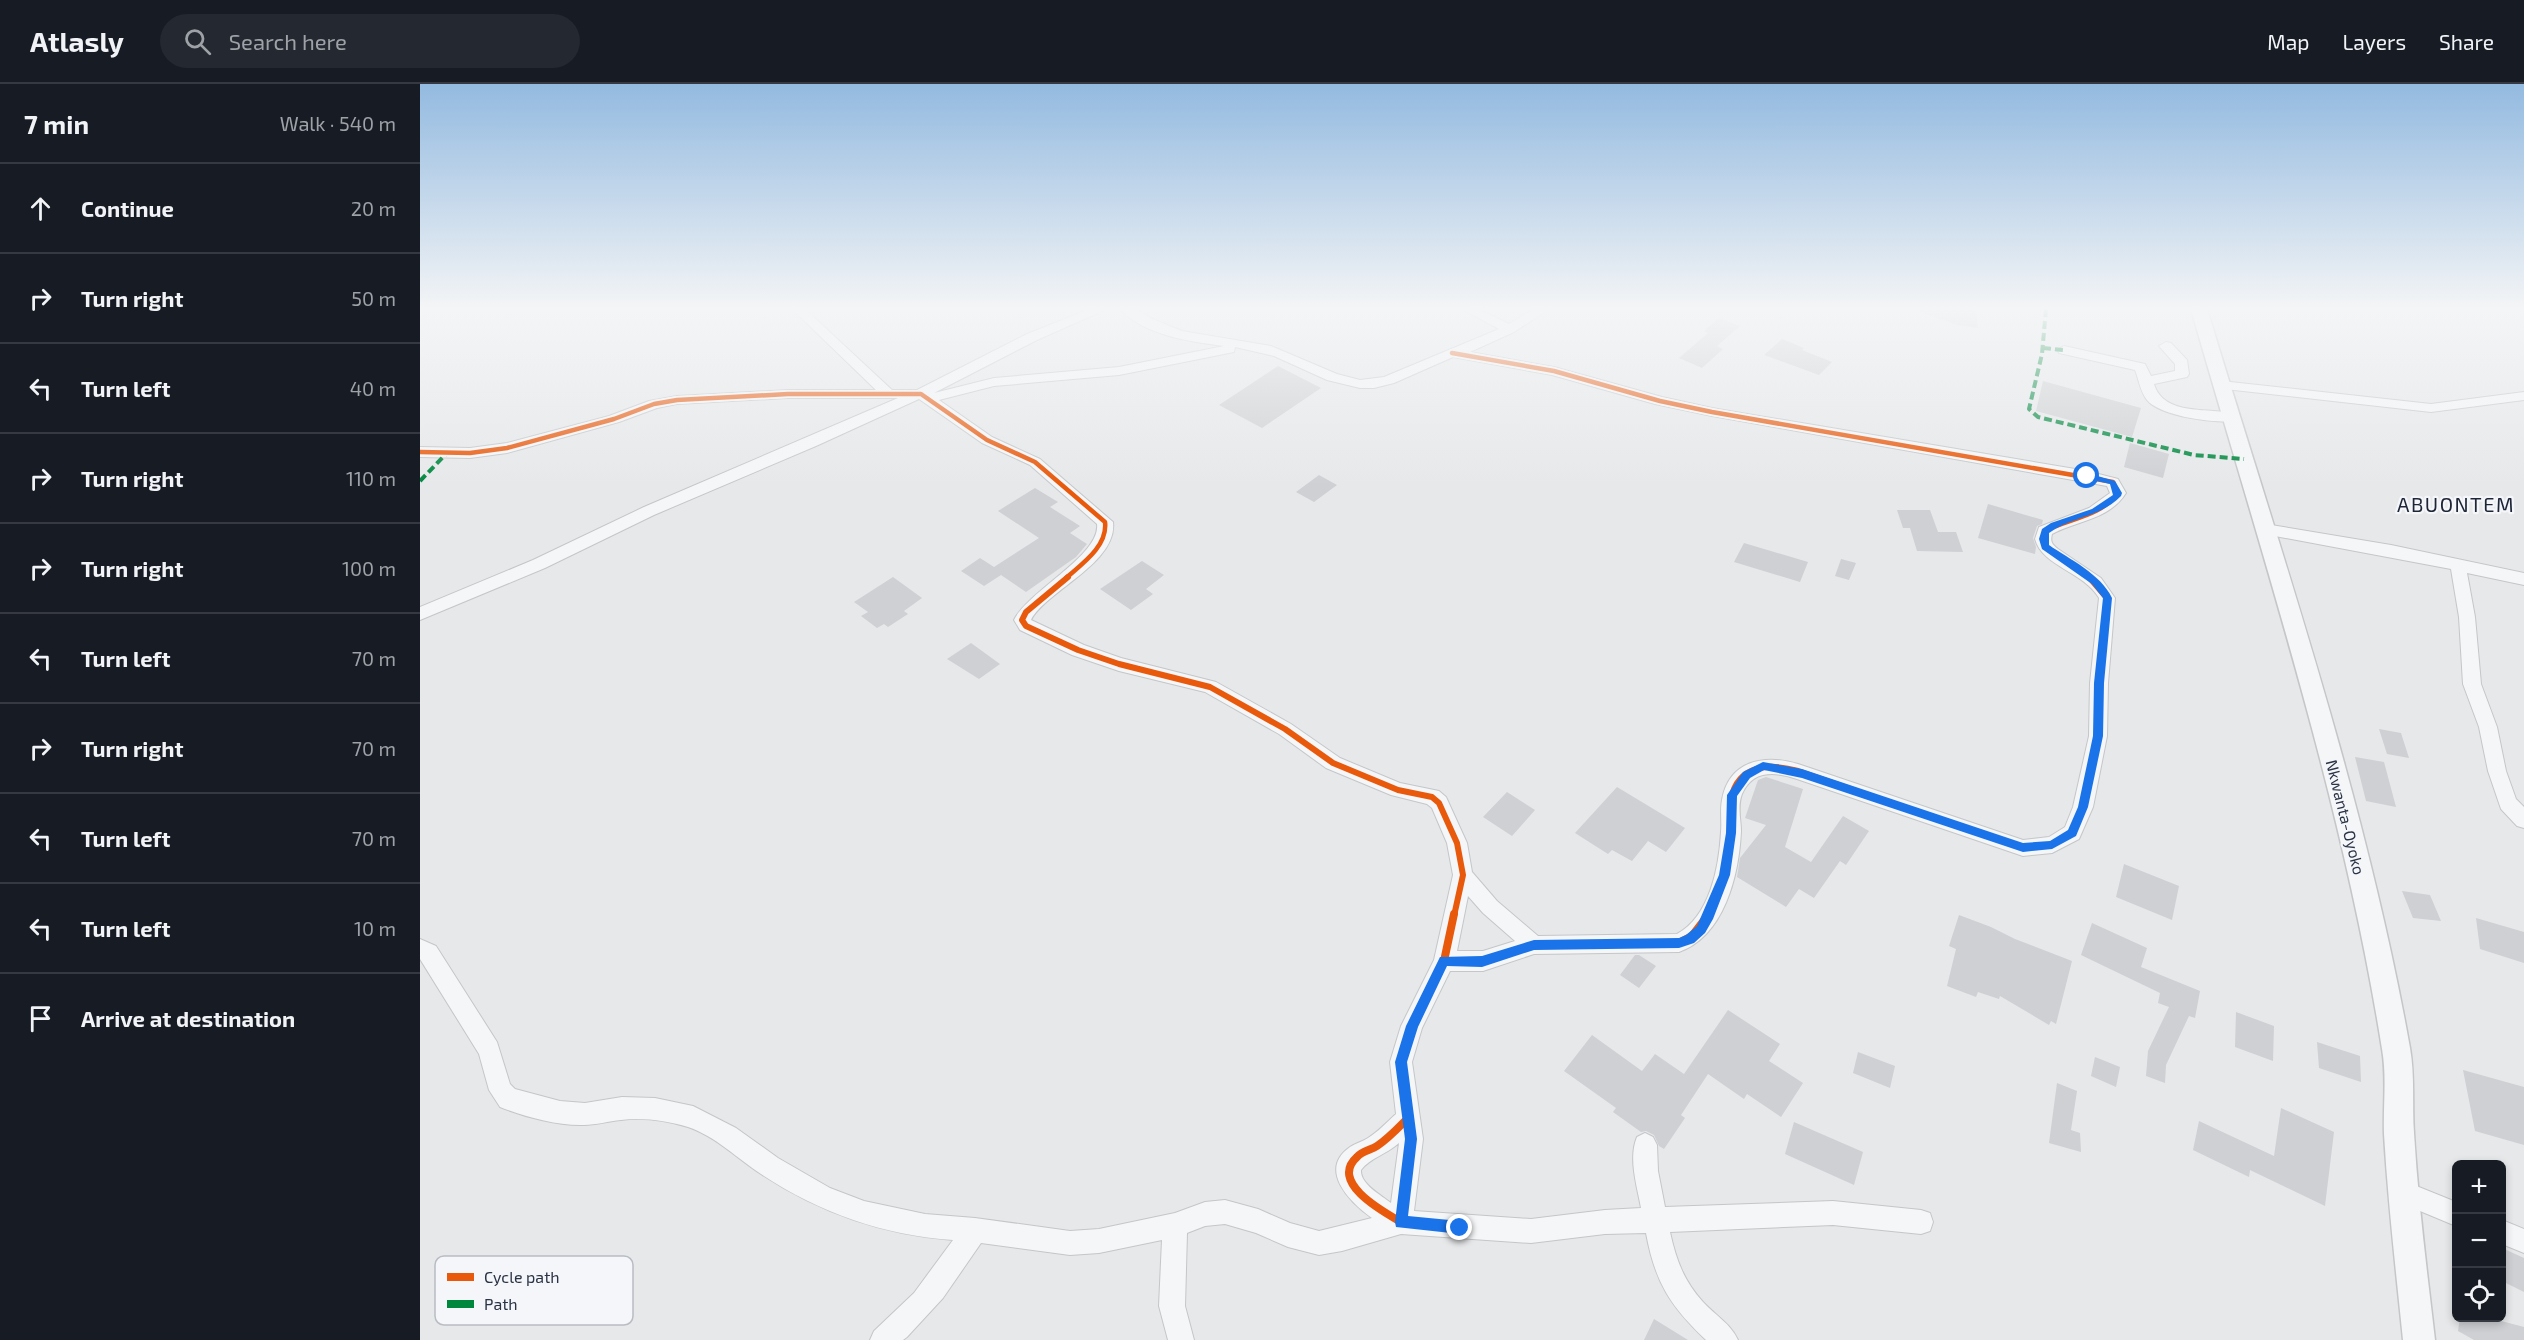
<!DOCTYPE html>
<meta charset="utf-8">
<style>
:root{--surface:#171b24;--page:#242831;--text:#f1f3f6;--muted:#9ea1a6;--line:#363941}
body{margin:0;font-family:"Exo 2",sans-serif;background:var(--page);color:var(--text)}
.controls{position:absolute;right:18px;bottom:18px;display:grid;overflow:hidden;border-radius:9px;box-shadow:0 3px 9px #0003}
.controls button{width:54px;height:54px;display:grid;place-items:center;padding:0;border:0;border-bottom:2px solid var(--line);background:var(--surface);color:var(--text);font:30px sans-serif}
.stop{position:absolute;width:18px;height:18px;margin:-14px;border:4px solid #1a73e8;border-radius:50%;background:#fff}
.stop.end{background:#1a73e8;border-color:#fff;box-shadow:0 2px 6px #0008}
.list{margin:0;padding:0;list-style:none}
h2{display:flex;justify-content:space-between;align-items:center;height:78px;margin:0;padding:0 24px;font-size:26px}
h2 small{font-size:20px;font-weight:400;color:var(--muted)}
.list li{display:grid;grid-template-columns:39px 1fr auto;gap:18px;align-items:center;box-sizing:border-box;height:90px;padding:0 24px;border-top:2px solid var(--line)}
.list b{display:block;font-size:22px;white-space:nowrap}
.list em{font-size:20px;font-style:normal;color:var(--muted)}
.icon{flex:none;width:33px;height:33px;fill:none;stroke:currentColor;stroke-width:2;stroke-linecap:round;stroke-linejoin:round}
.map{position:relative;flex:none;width:2104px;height:1256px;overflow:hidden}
header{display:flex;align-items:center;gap:36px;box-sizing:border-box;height:84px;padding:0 30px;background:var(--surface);border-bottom:2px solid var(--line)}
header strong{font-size:28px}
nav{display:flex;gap:33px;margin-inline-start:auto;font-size:21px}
.search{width:420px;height:54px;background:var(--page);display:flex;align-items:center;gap:15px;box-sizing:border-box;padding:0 21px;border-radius:33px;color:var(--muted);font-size:22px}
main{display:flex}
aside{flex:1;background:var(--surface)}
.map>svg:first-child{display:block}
.building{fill:#ced0d3}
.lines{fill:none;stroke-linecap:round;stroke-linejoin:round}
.minor-casing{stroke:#c4c6c8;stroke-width:2}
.tertiary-casing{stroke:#c4c6c8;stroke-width:3}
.minor{fill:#f5f6f7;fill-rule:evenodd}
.tertiary{fill:#f5f6f7;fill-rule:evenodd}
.quiet{stroke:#00873e;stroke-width:4;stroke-dasharray:8 4;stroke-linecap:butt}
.cycleway-far2-casing{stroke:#f4f6f9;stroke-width:8}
.cycleway-far1-casing{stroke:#f4f6f9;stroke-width:10}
.cycleway-casing{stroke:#f4f6f9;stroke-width:11}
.cycleway-far2{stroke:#e8590c;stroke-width:4.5}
.cycleway-far1{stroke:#e8590c;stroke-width:6}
.cycleway{stroke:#e8590c;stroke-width:8}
.route{fill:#1a73e8}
.labels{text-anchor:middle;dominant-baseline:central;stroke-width:4.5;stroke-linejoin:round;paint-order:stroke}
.street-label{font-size:16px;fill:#2b3445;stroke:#f4f6f9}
.quarter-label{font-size:20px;letter-spacing:1.5px;fill:#1d2536;stroke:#f4f6f9}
.key{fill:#f4f6f9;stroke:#b8bcc3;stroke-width:1.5}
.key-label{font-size:16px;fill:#2b3445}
</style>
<header>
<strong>Atlasly</strong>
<div class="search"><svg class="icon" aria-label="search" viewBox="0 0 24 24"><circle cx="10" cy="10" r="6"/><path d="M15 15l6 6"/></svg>Search here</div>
<nav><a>Map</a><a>Layers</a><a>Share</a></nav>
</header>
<main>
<aside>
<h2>7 min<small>Walk · 540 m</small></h2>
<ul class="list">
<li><svg class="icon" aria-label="ahead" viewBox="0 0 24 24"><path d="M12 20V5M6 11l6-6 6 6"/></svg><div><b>Continue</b></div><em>20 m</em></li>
<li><svg class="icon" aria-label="right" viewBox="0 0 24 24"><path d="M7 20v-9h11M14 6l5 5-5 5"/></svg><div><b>Turn right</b></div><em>50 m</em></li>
<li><svg class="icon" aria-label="left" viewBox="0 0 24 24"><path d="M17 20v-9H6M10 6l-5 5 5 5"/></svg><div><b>Turn left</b></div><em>40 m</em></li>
<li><svg class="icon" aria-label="right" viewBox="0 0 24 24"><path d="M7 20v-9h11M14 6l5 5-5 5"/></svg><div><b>Turn right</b></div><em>110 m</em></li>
<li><svg class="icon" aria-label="right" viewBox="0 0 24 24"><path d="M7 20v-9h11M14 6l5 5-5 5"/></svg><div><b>Turn right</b></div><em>100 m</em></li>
<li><svg class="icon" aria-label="left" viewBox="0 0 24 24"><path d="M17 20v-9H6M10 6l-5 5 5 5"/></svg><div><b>Turn left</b></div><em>70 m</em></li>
<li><svg class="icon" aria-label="right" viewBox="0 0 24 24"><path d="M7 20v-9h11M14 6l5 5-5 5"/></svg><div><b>Turn right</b></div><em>70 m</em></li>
<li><svg class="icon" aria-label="left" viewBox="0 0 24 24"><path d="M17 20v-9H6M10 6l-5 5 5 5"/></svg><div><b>Turn left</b></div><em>70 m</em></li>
<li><svg class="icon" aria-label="left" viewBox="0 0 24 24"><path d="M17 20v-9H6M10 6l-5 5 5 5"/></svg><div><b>Turn left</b></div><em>10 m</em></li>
<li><svg class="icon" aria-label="arrive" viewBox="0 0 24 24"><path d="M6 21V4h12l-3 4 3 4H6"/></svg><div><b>Arrive at destination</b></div></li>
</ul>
</aside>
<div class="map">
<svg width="2104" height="1256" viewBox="0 0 2104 1256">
<rect width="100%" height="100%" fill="#e6e8ea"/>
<path class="building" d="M1497,225h59l2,19 -21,-3 -40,-14z
M1299,234l21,8 -23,20 6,3 -21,19 -23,-10 29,-25 -4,-2z
M1362,255l22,9 -2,2 30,12 -13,13 -55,-20z
M858,282l43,22 -59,40 -43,-23z
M1623,297l98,27 -9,29 -96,-26z
M1710,359l39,11 -6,24 -39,-11z
M899,391l18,10 -23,17 -18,-10z
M615,404l23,14 -8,5 30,19 -10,7 17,11 -11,13 -50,35 -25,-17 -17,11 -23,-15 19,-13 14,9 45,-29 -41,-27z
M1568,420l55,16 -1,4 -5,2 -4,12 3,9 -1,7 -57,-16z
M1477,426h33l8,22h18l7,20 -46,-1 -7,-23h-7z
M1324,459l64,19 -8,20 -66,-20z
M1421,475l15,4 -7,17 -14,-4z
M722,477l22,14 -18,14 7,5 -22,16 -31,-21z
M473,493l29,21 -18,13 4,3 -20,13 -4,-3 -7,4 -16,-12 7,-4 -14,-10z
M551,559l29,21 -21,15 -32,-20z
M1959,645l22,4 8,25 -22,-4z
M1935,673l29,5 12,45 -30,-6z
M1346,693l37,12 -18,58 26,15 32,-46 26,15 -23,34 -6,-4 -26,37 -15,-9 -13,18 -49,-30 3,-19 26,-33 -21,-7 13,-38z
M1197,703l68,41 -19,24 -18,-11 -16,20 -20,-11 -4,4 -33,-21z
M1087,708l28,18 -23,26 -29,-19z
M1704,780l55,22 -7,34 -56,-23z
M1982,807l28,4 11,26 -28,-3z
M1539,831l32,12 24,12 57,22 -16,63 -5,-3 -2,4 -49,-29 -1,3 -21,-7 -2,5 -29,-11 9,-37 -7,-3z
M2056,834l48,14v31l-44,-14z
M1672,839l55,25 -6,19 59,24 -5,27 -6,-2 -23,49 -1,18 -19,-7 2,-25 21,-44 -11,-4 2,-10 -79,-38z
M1215,871h4l17,11 -17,22 -19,-13z
M1308,926l52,34 -11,17 34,22 -22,34 -34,-23 -3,5 -36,-25 -27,41 4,3 -21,31 -5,-3 -5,-11 -8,-4 -5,1 -28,-20 3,-4 -52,-37 28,-36 50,36 13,-17 29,20z
M1816,928l38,14 -1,35 -38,-14z
M1897,958l43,14 1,26 -42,-14z
M1438,968l37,14 -5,22 -37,-15z
M1675,973l25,10 -4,20 -25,-11z
M2043,986l61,17v58l-49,-14z
M1637,999l20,8 -6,39 9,3 1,19 -32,-9z
M1861,1024l53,24 -9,74 -75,-36 -1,7 -56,-27 6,-29 75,35z
M1374,1038l69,30 -9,33 -69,-31z
M2082,1164l22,10v34l-22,-11z
M2040,1233h26l38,10v13h-50l-16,-9z
M1234,1235l34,21h-44z"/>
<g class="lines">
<g class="minor-casing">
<path id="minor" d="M372,225h13l87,81h25l110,-56 63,-25h17l-70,31 -103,53 60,-15 125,-11 105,-21c-31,-4 -83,-11 -103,-37h15l14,9 32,13 89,15 66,28 23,6 24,-3 115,-48 -37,-20h16l31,15 25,-15h15l-35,23 -44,20 84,15 108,30 50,11 375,63 31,8 8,14c-17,27 -48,27 -74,41 -2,8 0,10 6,15l43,29 14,20 -7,85 -1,53 -14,71 -14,32 -27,14 -29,3 -226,-77c-21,-7 -44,-10 -55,15 -5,12 -1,26 -1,37 -2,45 -17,105 -62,121l-145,2 -51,17h-33l-28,57 -10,34 11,77 -9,72 117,8 74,-9 36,-2c-4,-22 -13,-50 -4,-71l8,-4 8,4 4,8 1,26 7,36 168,-6 88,9 9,3 3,9 -3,9 -9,3 -88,-9 -163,7c6,28 14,49 33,70 12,13 28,22 35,38h-32c-36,-34 -51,-58 -60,-107l-41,1 -74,9 -130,-9 -59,17 -23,4 -31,-8 -32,-14 -31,-9 -20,2 -18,7 -2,73 9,34h-26l-9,-34 3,-66 -63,13 -29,2 -89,-12 -38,55 -36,39 -4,3h-33l4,-9 40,-38 39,-53c-70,-5 -133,-27 -192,-66 -23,-15 -46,-38 -73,-47 -20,-6 -46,-10 -67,-7 -12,1 -25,5 -37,5 -26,1 -59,-8 -84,-18l-11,-17 -10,-36 -59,-95v-20l16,7 61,96 13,42 5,5 45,12 25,2 37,-6 33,1 38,8 43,22 42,30 52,30 34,13 61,13 50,4 95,13 29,-2 76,-16 30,-11 20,-2 33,9 32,14 29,8 53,-13c-21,-15 -55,-48 -22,-71 6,-4 12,-5 18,-9 10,-6 19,-16 28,-24l-6,-52 11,-36 33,-66 19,-85 -6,-32 -15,-35 -5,-4 -36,-9 -65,-27 -47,-34 -74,-42 -86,-21 -47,-16 -52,-25 -6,-10c14,-29 87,-65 83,-96l-67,-59 -48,-22 -63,-44 -103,47 -162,69 -109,53 -125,52v-13l113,-47 111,-53 254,-109h-110l-111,6 -20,4 -38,14 -112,31 -37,5 -50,-1v-10l50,1 37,-5 102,-27 40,-15 28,-5 111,-6h88zM815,263l39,9 53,24 33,8h14l20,-5 59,-26 99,18 103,29 57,12 395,70 3,7 -21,15 -50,19 -4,12c7,27 49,33 64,59l-9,85 -1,53 -16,71 -8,20 -16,10 -26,3 -225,-76c-33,-10 -69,-4 -76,36 -2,10 0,21 -1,32 -2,35 -11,84 -44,102l-139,2 -41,-35 -25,-29 -5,-29 -21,-46 -7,-6 -39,-8 -60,-25 -49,-34 -75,-42 -95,-24 -37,-13 -53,-25c15,-29 87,-57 82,-98l-73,-63 -48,-22 -53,-37 55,-14 125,-11 115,-23zM1048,812l15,17 32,28 -32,10h-26zM979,1059l-8,60c-10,-8 -31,-19 -30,-33 9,-12 26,-16 38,-27z
M1746,258l5,1 16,17 2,14 -2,3 -33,7c10,33 56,23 83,30l2,3 -2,3c-19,5 -77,-4 -90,-20 -7,-9 -8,-20 -12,-30l-76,-17 -2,-3 7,-4 81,18 6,12 24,-5v-7l-16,-18z
M1801,297l210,23 93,-12v8l-93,12 -215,-24 -2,-3 2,-3z
M1845,440l126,21 133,28v12l-57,-12 8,44 6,67 16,43 9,44 10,28 8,8v21l-7,-2 -16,-17 -13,-38 -9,-44 -16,-43 -4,-67 -8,-48 -192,-36 -2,-4 2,-4z
M1984,1097l52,21v24l-60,-25 -4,-8 4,-8z
M2082,1136l22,9v24l-22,-9z"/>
</g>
<g class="tertiary-casing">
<path id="tertiary" d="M1771,225h16c74,244 158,487 203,739 5,28 2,57 4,85 4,69 13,138 21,207h-32c-7,-69 -15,-137 -19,-206 -1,-29 3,-57 -2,-85 -40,-252 -121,-496 -191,-740z"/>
</g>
<use href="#minor" class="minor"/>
<use href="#tertiary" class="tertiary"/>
<path class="quiet" d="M1626,225l-4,45 -13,55 9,8 156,38 50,4
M1623,264l21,2
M0,397l26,-27"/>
<g class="cycleway-far2-casing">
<path id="cycleway-far2" d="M1032,269l102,18 106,30 52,11 401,70 5,11c-18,24 -48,25 -73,38l-2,8 2,8 46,31
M0,368l50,1 37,-5 107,-29 40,-15 23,-4 111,-6h133l66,46 48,22 70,60c3,24 -23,42 -39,56"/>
</g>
<g class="cycleway-far1-casing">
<path id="cycleway-far1" d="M648,493l-42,35 -4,8 4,6 52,24 41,14 91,23 75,42 48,34 65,27 34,7 7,6 18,40 6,32 -9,41
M1288,832c15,-23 20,-53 23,-80 1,-12 -2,-25 0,-37 7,-35 39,-36 67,-28l225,77 29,-3 20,-12 11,-26 15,-71 1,-53 8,-85 -18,-21"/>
</g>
<g class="cycleway-casing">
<path id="cycleway" d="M1024,877h39l51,-16 145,-2 13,-7 17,-22
M988,1034l3,21 -10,83c-19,-11 -72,-40 -44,-65 5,-6 14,-7 20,-11 12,-8 21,-18 31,-28z
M988,1034l-7,-56 11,-36 32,-65 10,-47"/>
</g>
<use href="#cycleway-far2" class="cycleway-far2"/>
<use href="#cycleway-far1" class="cycleway-far1"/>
<use href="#cycleway" class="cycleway"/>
</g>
<linearGradient id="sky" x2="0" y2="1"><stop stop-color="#93bae0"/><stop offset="0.56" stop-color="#f4f5f6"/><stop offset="1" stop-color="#f4f5f6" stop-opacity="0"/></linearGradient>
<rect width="2104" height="401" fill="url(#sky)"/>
<path class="route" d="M1667,389l28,8 7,12 -1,3c-20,21 -50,21 -72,37v12c20,14 52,29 63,53l-8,85 -1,53 -15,71 -12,29 -24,13 -29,3 -221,-74 -38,-8 -14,8 -13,18 -1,37 -6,42 -17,44 -8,14 -11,10 -15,5 -145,2 -52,17 -35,-1 -29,61 -11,35 10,77 -9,77 52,5 4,2 2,5 -2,4 -4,2 -64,-7 -1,-5 10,-83 -10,-77 11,-36 34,-69 42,-1 52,-16 145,-2 7,-3 11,-9 22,-51 7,-42 1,-38 16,-23 20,-10 39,7 221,74 27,-2 18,-11 10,-23 15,-71 1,-53 9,-85 -11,-14 -50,-35 -3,-10 3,-10 9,-6 41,-14 21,-14 -3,-11 -26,-6 -1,-2z"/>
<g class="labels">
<g class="street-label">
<text transform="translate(1926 733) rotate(76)">Nkwanta-Oyoko</text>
</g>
<g class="quarter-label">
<text x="2036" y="420">ABUONTEM</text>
</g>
</g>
<rect x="15" y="1172" width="198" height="69" rx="9" class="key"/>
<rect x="27" y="1189" width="27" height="8" fill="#e8590c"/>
<rect x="27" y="1216" width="27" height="8" fill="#00873e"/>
<g class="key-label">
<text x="64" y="1199">Cycle path</text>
<text x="64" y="1226">Path</text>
</g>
</svg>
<div class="controls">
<button>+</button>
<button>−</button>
<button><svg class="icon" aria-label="locate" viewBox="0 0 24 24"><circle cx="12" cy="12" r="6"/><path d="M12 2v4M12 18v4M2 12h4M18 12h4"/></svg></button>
</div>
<div class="stop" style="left:1667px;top:392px"></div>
<div class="stop end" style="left:1040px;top:1144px"></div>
</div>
</main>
